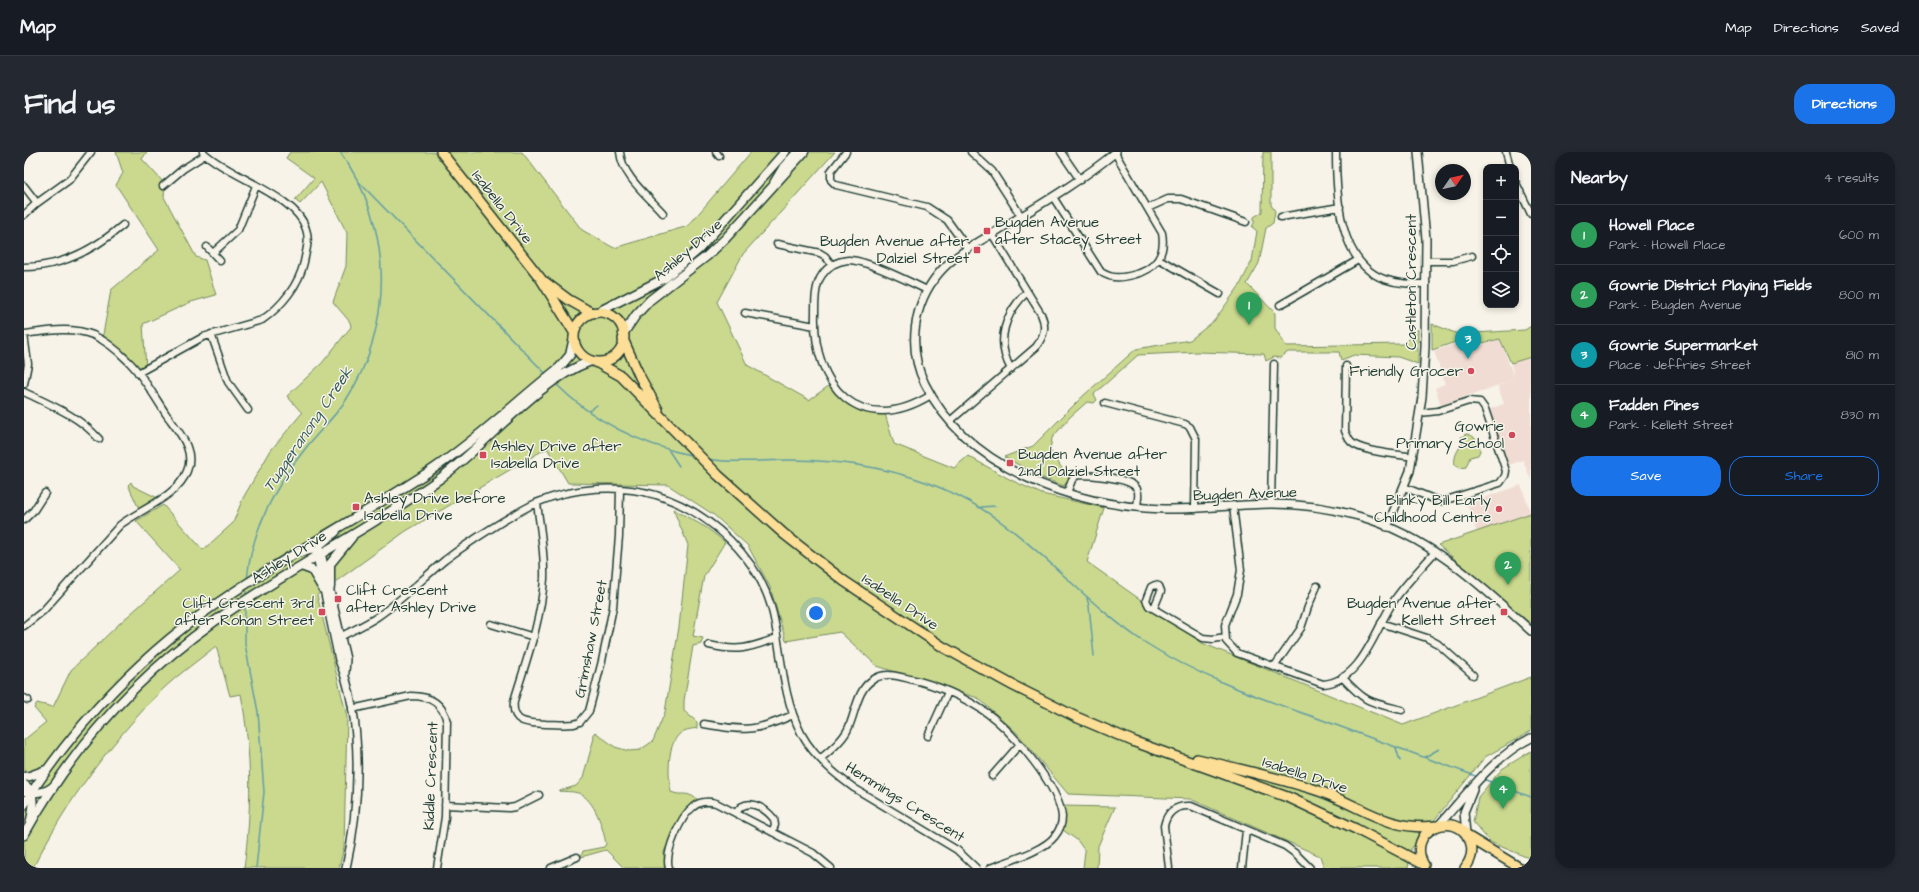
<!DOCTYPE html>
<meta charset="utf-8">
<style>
:root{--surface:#171b24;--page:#242831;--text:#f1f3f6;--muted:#9ea1a6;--line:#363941;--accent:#1a73e8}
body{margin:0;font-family:"Architects Daughter",sans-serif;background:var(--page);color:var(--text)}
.controls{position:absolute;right:12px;top:12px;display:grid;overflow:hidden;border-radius:8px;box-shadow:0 2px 6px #0003}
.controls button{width:36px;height:36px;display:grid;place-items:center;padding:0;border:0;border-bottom:1px solid var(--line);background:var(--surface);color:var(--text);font:20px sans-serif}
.compass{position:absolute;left:1411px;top:12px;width:36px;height:36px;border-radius:50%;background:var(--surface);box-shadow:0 2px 6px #0003;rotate:56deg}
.you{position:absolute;left:792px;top:461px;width:14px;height:14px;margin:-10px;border:3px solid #fff;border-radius:50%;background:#1a73e8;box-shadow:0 0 0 6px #1a73e833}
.badge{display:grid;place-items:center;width:26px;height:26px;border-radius:50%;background:var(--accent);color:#fff;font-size:13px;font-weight:700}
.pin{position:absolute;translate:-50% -33px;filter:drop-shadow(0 1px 2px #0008)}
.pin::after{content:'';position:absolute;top:21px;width:14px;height:12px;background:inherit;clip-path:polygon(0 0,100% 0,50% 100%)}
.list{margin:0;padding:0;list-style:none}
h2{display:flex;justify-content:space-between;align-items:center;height:52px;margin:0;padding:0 16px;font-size:17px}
h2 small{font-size:13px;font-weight:400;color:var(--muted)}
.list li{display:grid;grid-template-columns:26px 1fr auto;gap:12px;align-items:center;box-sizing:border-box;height:60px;padding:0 16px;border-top:1px solid var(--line)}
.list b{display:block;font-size:15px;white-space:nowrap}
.list p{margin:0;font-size:13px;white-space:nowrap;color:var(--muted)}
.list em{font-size:13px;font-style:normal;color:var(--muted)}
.actions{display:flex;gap:8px;padding:12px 16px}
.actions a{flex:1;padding:9px 0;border:1px solid var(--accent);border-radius:16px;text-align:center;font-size:14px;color:var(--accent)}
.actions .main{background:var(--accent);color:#fff}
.icon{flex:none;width:22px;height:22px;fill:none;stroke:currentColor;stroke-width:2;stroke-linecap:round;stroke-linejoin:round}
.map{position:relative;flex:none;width:1507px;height:716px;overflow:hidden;border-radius:16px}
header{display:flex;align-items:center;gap:24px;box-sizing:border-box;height:56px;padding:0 20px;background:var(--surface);border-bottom:1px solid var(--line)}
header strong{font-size:19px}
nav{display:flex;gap:22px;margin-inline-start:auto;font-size:14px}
.intro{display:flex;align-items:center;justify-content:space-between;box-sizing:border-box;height:96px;padding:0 24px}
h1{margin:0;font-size:28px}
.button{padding:10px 18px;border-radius:16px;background:var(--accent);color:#fff;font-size:14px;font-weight:700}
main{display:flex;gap:24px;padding:0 24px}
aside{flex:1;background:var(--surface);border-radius:16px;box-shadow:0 2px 6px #0003}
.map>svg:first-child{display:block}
.built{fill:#f0dcd2}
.green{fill:#cad98d;stroke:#748b60}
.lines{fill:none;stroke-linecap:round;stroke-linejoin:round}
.stream{stroke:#649da7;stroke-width:1.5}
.minor-casing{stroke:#1f3d34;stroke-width:9}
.tertiary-casing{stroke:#1f3d34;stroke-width:10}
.secondary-casing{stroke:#1f3d34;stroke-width:11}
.primary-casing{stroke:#1f3d34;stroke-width:12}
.minor{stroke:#f7f3e8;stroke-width:6}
.tertiary{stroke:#f7f3e8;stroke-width:7}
.secondary{stroke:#f7f3e8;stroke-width:8}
.primary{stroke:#fcde96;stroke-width:9}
.poi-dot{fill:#d1495b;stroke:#f7f3e8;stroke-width:1.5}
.labels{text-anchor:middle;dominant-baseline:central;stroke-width:3;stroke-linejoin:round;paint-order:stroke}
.street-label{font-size:15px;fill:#1f3d34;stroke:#f7f3e8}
.poi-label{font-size:15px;fill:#1f3d34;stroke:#f7f3e8;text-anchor:end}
.water-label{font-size:16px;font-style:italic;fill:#365d5a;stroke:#f7f3e8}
</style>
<header>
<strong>Map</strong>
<nav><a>Map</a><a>Directions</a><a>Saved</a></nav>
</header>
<div class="intro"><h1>Find us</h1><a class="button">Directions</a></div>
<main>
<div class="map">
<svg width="1507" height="716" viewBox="0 0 1507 716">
<rect width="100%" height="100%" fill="#f7f3e8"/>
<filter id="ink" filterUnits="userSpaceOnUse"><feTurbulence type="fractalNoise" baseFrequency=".025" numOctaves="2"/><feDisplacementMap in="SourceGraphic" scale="8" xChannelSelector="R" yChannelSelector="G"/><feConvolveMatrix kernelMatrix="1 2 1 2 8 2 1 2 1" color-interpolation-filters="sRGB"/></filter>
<g filter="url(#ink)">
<path class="built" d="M1454,184l3,9 19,-6 14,39 -3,-15 20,-6v123l-8,-20 -19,7 -20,-56 20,-7 -6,-18 16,-6 -73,25 -6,-17 10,-4 -11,-33z
M1497,333l10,29 -54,18 -10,-28z"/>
<path class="green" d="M92,0h31l-5,7 23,25 -1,13 32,60 9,3 11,35 -25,7 -48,22 3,44 -8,5 -36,-33 9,-50 48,-40 -43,-65 7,-12z
M266,0h232l60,78 32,18 74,-22 63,-74h84l-92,102 -26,48 30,63 62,35 21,-15c15,18 32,26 55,29l9,30 60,24 14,-12 43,24 31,14 62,14 -17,54 115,81 201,82 128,-48v54l-46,26 -74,92 -3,19h-84l-4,-12 -130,-57 -122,-5 -51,-61 -39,-35 -101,-32 -37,-34 -54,9 -16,-54 -22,-41 -34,-31 -46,-30 -100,-2 -21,-35 -141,83 -89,64 30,122 -3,130 -5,21h-95c8,-60 8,-114 -3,-174l-11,2 -14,-50c-17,14 -36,27 -52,42 -52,53 -98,113 -131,180h-9v-128l22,-18 -12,-14 3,-5 16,4 18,-37 48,-46 61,-54 -44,-49 27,-16 40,45 30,-27 10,-25 28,-48 31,-37 -15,-17 35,-33 29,-36 -1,-5 -17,-20 13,-36 1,-33 -26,-51 -21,22 -5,-4 19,-22 -28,-20z
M1239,0h8v53l4,6 -2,12 -7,5 -7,35 -12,21 28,29v15l11,18 117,-2 15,-15v35l-20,-7 -44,-2 -13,5 -2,-8h-51l-8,6 -6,-1 -8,4 -2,-7 -67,-2 -59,3 -44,39 3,6 -3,3 -7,-1 -17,15 -18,21 -2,12 13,20 7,5 -6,11 -21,-8 -39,-21 29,-11 50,-50 53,-47 54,-9 24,-19 26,-36 12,-24 5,-30 -5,-4 2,-4v-6l8,-5z
M1408,172l26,10 67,-4 6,-4v31l-20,6 -11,-24 -18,4 -3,-5 -21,3 -26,9z
M1442,282c8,0 14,9 14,17l-2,4 -8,2 -4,10 -6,1 -5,-3c-2,-7 3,-17 8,-21l-2,-7z
M107,330l2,4 27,13 -20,12 -12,-26z
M649,357l34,19 18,14 -21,34 -11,60 10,2 -2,6 -8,2 -9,55v10l13,11v6c-4,1 -9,1 -13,3 -18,8 -16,45 -13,61 12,5 13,-2 26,7v2l-14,11 -19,40 1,16h-41l-18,-18 -25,7 2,-6 21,-4 2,-3c-3,-16 -11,-45 -28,-51 -6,-2 -13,-1 -19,-2l17,-5 7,-8 11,-40 -1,-4 2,-2 20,15 14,4 11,-1 13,-9 12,-29 14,-85 9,-82z
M1507,361v111l-93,-79z
M1507,599v108l-41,-17 -17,-20 5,-25 24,-28z
M1038,654l53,1 -17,39 -1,22h-14l2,-17 -8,-11 -17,-12z"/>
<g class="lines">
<path class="stream" d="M335,30l187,192
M532,232c38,38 87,61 138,72
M565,259l8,-6
M645,299l10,15
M684,307c22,5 57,1 81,1 54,0 110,9 159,31 76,33 125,103 193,149 54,35 115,57 176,78 53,20 107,39 161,59
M957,355l14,-1
M223,428c4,-48 28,-94 58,-131 13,-17 29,-31 41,-49 49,-75 47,-176 -6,-248
M222,444v-8
M1063,446l2,8 5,50
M221,452v40l13,68 6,80 -8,76
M1372,596l4,13
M1401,605l14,-8
M1459,627l48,18"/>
<g class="minor-casing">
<path id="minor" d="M596,0c2,24 28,44 43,61
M692,0l3,4
M822,0l-15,19v9l5,5 91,22 20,13 21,29
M947,0l21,19 29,45
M1037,0l19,28
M1312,0c0,41 2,110 48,127 14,5 27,5 42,5
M1482,0l4,15
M1492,31l15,31
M0,34l13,17
M139,34l20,-17 22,-14
M1029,45l48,75c11,7 20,6 32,3 22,-5 33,-20 29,-42l-47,-80
M1124,56l20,-9h13l65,23
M0,63l13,-12 32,-23 22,-28
M1257,65l59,-10
M753,92l43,9 5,3 7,9
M183,95l13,14
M189,101l25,-23 18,-44
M1135,107l61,35
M1402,109h27l19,-5
M0,115c38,0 71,-18 99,-42
M903,138c-17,-8 -62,-31 -79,-30 -10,1 -20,6 -26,15 -7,10 -7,26 -7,38 -3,73 45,126 116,82
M1256,153l78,-45
M721,161l70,13
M0,182c23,-3 47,-8 69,1 13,6 24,15 34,25 16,15 27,36 39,54 7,10 17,21 21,33 3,8 3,17 0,24 -8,24 -47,39 -67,54l-77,86 -19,15
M187,182l17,48 20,28
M1322,214l-1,65c2,4 3,8 6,11 10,10 47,12 62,15
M987,217c-16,-28 -6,-56 16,-77
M114,221l65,-36 59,-17c20,-14 37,-35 42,-58 2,-11 6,-22 2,-33 -9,-33 -77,-52 -103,-77
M0,232l4,-20 -4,-30
M0,240c27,13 55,24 75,47
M1081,251l80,21 5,3 6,12 -1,70
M926,269l86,-74c8,-11 11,-20 5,-33l-49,-80
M1380,335l32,13 7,1 57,-18 5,-7 1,-5 -21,-62 -5,-7 -11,-1 -31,10 -18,2
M1043,341l5,-13 5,-5c12,0 54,2 60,14 3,5 0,13 0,18
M513,351c3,25 8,51 7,76 -3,42 -18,82 -30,122 -3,23 14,22 32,23 9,0 19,1 28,0l6,-2 9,-11 13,-50 11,-54 6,-71 1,-47
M1247,352l3,-140
M1209,354l8,64 -4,24 -12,31 1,16 11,12 86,31c40,-3 53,-58 72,-85 12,-17 27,-32 40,-47
M0,368l10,-10 11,-17
M1130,456l7,-17 -2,-5 -4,-1 -4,2 -5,13 3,6 54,32 10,1 12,-2
M1357,471l46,15 11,6 35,31
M467,472l43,13
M314,486c13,-7 27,-13 39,-21 24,-16 45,-38 68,-57 24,-18 64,-44 91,-57 37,-16 82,-19 120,-8 54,17 104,63 117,119 9,40 9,82 28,119 12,23 32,40 53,55l103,62 19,18
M685,493c30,7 40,3 68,-7
M1250,515l27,-39 7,-21 9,-21
M1318,525c24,26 27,25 60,33
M0,546l4,2
M328,557l59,-13c19,0 32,7 36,26l-2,95 -8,51
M680,572c42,7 50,8 89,-9
M904,584l20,-44
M796,607c10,-8 21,-17 27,-28 9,-17 9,-42 27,-52 12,-7 24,-3 36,0 27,6 54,18 77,34 24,17 73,74 75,104 0,7 -3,14 -7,19 -11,15 -47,25 -65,32
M968,624l28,-32
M421,653l64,3 6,-1 24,-12
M712,661c10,-17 28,-6 38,6l1,6 -3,7
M527,716l26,-11
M645,716c-5,-15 12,-52 24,-61 7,-6 15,-6 23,-4l97,50 18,15
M1145,716l-5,-42c3,-15 13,-21 27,-20l94,40 11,8 14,14
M1218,716l4,-38"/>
</g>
<g class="tertiary-casing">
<path id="tertiary" d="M1092,0c-34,28 -73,51 -111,74 -22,14 -49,27 -66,47 -26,31 -32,75 -14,111 43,86 149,122 239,125 36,1 72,-5 108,-5 29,0 58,4 86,12 69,19 122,68 173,115
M750,30l9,-15 14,-15
M1363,375l23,-56 12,-74 3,-50 1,-108 -8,-87
M312,380l-16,13 -3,11 22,104c25,60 21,146 7,208
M275,401l13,-3 9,3 25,106 -1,14
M0,632c13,8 9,25 6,38
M0,639c8,4 23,1 29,-5
M1414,674c28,-31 55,-69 93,-88
M1442,682l-2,-22 9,-22"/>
</g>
<g class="secondary-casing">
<path id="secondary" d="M572,161l69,-35 33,-28 87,-98
M599,182l13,-19 14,-15 57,-44 18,-17 79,-87
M277,414l11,4 11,19
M306,435v-23l22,-27
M0,625l6,-1 16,-6
M0,653c17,-29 38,-56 60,-82 34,-39 72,-76 115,-107 75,-54 157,-96 234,-147 45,-30 84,-68 126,-101l11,-13 4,-18
M0,683c47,-85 112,-158 191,-214 72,-51 151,-90 223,-141 49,-35 97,-99 153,-119"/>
</g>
<g class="primary-casing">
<path id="primary" d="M417,0l100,127 33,53
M521,130l24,18 23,13
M550 185a25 25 0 1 1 50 0a25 25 0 1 1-50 0Z
M599,187l17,38 18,33
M572,210l25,14 97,99 66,59 60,47 99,66 71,39 62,31 59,25 155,56 66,31 67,35
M1173,607c39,9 78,18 116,30 46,14 72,43 124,37
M1443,684l53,32
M1400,713c-20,-34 32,-58 46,-24 4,10 1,19 -5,27"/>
</g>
<use href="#minor" class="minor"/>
<use href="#tertiary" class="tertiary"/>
<use href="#secondary" class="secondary"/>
<use href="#primary" class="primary"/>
</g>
</g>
<g class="poi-dot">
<rect x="959" y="75" width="8" height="8" rx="2"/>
<rect x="949" y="94" width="8" height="8" rx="2"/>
<circle cx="1447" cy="219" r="4"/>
<circle cx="1488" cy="283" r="4"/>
<rect x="455" y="299" width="8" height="8" rx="2"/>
<rect x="982" y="307" width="8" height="8" rx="2"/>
<rect x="328" y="351" width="8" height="8" rx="2"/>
<circle cx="1475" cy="357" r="4"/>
<rect x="310" y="443" width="8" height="8" rx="2"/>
<rect x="294" y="456" width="8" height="8" rx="2"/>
<rect x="1476" y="456" width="8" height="8" rx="2"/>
</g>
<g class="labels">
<g class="street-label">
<text transform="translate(478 55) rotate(52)">Isabella Drive</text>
<text transform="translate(664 98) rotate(-41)">Ashley Drive</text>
<text transform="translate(1387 130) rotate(-90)">Castleton Crescent</text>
<text transform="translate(1221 342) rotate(-2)">Bugden Avenue</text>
<text transform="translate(265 405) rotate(-32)">Ashley Drive</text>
<text transform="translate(876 450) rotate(34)">Isabella Drive</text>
<text transform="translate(567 487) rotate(-79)">Grimshaw Street</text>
<text transform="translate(1281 623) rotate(18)">Isabella Drive</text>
<text transform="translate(407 624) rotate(-88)">Kiddle Crescent</text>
<text transform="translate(881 650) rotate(32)">Hemmings Crescent</text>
</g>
<g class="poi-label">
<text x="971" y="70" text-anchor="start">Bugden Avenue<tspan x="971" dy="17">after Stacey Street</tspan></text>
<text x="945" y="89">Bugden Avenue after<tspan x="945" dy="17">Dalziel Street</tspan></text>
<text x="1439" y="219">Friendly Grocer</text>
<text x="1480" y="274">Gowrie<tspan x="1480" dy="17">Primary School</tspan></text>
<text x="467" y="294" text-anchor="start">Ashley Drive after<tspan x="467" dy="17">Isabella Drive</tspan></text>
<text x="994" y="302" text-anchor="start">Bugden Avenue after<tspan x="994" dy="17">2nd Dalziel Street</tspan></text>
<text x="340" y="346" text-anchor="start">Ashley Drive before<tspan x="340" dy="17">Isabella Drive</tspan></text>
<text x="1467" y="348">Blinky Bill Early<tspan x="1467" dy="17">Childhood Centre</tspan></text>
<text x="322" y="438" text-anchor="start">Clift Crescent<tspan x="322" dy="17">after Ashley Drive</tspan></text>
<text x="290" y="451">Clift Crescent 3rd<tspan x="290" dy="17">after Rohan Street</tspan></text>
<text x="1472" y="451">Bugden Avenue after<tspan x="1472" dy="17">Kellett Street</tspan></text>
</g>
<g class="water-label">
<text transform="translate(284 277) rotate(-56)">Tuggeranong Creek</text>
</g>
</g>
</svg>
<div class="controls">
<button>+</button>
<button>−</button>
<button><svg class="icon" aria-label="locate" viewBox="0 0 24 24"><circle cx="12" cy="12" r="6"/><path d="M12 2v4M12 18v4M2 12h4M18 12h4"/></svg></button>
<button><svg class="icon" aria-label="layers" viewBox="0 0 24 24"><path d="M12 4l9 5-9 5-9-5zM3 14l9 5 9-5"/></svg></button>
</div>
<svg class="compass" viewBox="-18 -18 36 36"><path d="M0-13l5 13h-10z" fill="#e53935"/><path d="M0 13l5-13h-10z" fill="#9ea1a6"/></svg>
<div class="you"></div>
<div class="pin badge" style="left:1225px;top:173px;background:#2e9e5b">1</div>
<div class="pin badge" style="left:1484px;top:433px;background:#2e9e5b">2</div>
<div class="pin badge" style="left:1444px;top:207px;background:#0f9aa8">3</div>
<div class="pin badge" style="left:1479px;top:657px;background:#2e9e5b">4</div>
</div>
<aside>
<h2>Nearby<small>4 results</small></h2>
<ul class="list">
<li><span class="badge" style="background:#2e9e5b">1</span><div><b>Howell Place</b><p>Park · Howell Place</p></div><em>600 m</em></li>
<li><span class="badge" style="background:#2e9e5b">2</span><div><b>Gowrie District Playing Fields</b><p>Park · Bugden Avenue</p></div><em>800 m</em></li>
<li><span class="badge" style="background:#0f9aa8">3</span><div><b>Gowrie Supermarket</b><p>Place · Jeffries Street</p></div><em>810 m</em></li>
<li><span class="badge" style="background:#2e9e5b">4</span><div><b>Fadden Pines</b><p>Park · Kellett Street</p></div><em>830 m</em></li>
</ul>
<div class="actions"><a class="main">Save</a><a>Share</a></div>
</aside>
</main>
